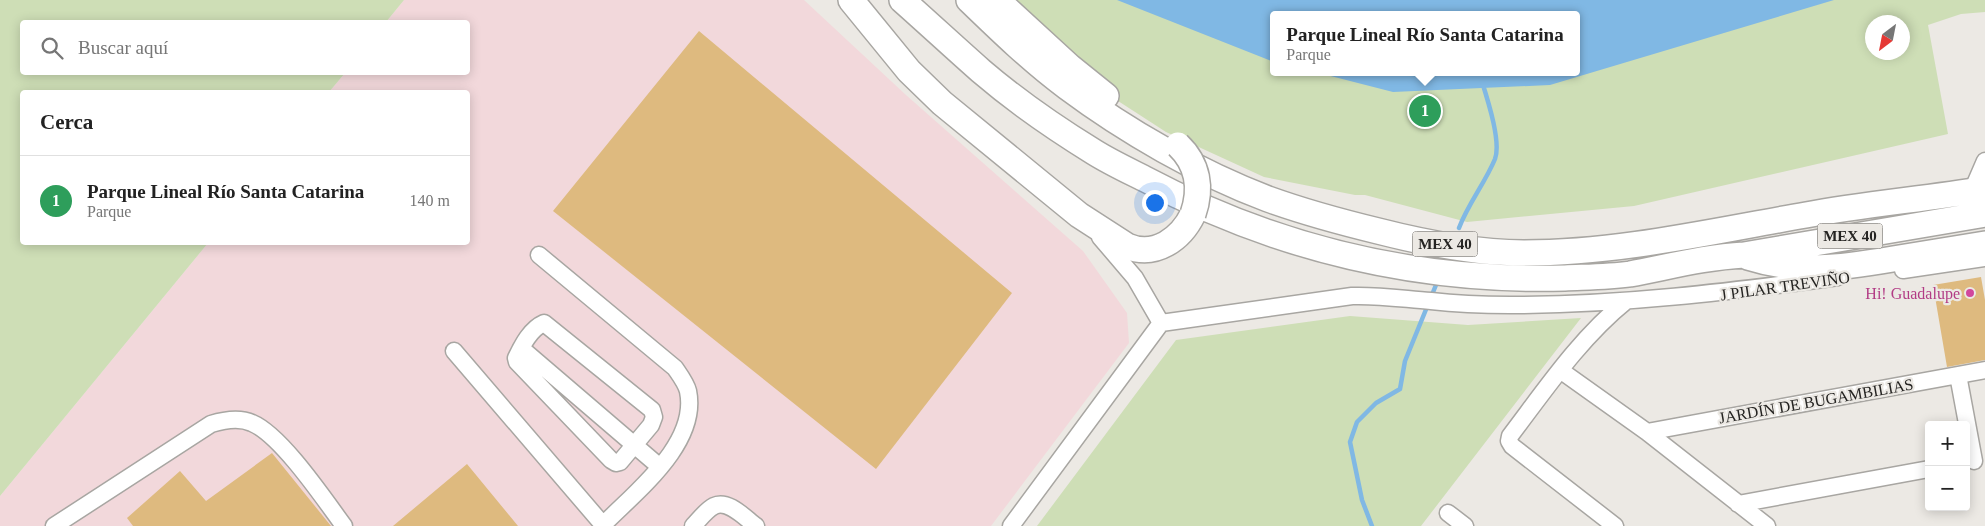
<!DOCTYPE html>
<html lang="es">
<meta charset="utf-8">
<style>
:root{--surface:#fff;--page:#f6f6f6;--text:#222;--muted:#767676;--line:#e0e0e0;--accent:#2563eb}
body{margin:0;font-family:Georgia,serif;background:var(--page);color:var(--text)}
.controls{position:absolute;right:15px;bottom:15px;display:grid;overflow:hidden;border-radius:5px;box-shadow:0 2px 12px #0003}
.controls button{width:45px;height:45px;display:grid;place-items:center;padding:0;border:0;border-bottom:1px solid var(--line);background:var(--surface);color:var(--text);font:25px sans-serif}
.compass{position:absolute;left:1865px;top:15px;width:45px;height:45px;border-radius:50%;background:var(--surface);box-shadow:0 2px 12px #0003;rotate:212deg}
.you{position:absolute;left:1154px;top:202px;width:18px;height:18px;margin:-12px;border:4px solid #fff;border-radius:50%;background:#1a73e8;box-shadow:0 0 0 8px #1a73e833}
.badge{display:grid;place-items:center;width:32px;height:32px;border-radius:50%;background:var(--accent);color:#fff;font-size:16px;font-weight:700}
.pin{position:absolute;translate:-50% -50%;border:2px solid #fff;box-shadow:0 1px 5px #0006}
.popup{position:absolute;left:1270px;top:11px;width:310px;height:65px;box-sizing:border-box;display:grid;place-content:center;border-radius:5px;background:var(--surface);filter:drop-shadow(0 1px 4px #0005);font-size:16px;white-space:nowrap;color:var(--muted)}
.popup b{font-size:19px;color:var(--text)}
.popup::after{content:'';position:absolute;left:50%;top:100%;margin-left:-10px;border:10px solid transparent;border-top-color:var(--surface)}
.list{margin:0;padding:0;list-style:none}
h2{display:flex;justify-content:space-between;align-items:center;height:65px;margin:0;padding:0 20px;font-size:21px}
h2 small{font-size:16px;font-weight:400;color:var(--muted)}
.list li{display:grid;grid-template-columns:32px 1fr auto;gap:15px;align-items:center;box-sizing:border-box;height:90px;padding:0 20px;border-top:1px solid var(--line)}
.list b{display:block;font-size:19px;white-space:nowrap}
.list p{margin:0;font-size:16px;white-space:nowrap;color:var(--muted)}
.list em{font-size:16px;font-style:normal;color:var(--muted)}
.icon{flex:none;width:28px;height:28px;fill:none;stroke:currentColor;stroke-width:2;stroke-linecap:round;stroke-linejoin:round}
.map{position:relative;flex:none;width:1985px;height:526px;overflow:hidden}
.search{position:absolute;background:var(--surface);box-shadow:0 2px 12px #0003;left:20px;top:20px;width:450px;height:55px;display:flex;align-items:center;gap:12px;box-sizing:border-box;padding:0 18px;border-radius:5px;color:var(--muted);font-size:19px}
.panel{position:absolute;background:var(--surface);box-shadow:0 2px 12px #0003;left:20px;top:90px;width:450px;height:155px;border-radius:5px}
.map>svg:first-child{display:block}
.industrial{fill:#f2d8db}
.green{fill:#cedeb6;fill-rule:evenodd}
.water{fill:#80b8e4}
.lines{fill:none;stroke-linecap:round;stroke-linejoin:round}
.stream{stroke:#80b8e4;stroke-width:4.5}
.building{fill:#deba7f}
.minor-casing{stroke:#a8a6a2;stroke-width:19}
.highway-casing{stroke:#a8a6a2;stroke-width:28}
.minor{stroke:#fff;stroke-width:16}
.highway{stroke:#fff;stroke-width:25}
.highway-bridge-casing{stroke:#a8a6a2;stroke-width:28;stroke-linecap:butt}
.highway-bridge{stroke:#fff;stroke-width:25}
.hotel-dot{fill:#d1479c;stroke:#ece9e4;stroke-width:2}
.labels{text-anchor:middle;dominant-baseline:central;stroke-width:4.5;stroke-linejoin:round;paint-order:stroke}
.shield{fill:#ece9e4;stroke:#615f5c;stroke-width:1}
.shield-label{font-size:15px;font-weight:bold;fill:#252422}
.street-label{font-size:16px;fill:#252422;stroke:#ece9e4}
.hotel-label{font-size:16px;fill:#b23c85;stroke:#ece9e4;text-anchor:end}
</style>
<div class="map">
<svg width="1985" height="526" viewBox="0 0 1985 526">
<rect width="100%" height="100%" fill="#ece9e4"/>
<path class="industrial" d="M404,0h400l102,95 177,156 44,62 2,30 -138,183h-991v-30l208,-253 260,-1v-150h-139l16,-19 123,-1v-50h-82z"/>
<path class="green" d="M0,0h404l-18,22h-364v50l323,1 -16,19h-307v150l186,1 -208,253z
M995,0h990v12l-24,2 -33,11 20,109 -314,72 -167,16 -102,-27h-10l-91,-18 -98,-45 -68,-44zM1274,15h302v57h-302zM1872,22h30v30h-30z
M1350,316l118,9 113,-7 -160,208h-384l139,-186z"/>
<path class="water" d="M1117,0h717l-284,85 -157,7 -78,-20h261v-57h-302v47z"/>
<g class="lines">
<path class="stream" d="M1459,228c9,-24 26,-45 36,-69 7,-19 -10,-67 -16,-87
M1372,526l-10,-26 -12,-58 7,-20 19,-19 24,-14 5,-28 33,-81"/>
</g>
<path class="building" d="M699,31l313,262 -136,176 -323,-258z
M1981,277l4,23v60l-38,7 -14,-82z
M272,453l59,73h-198l-6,-8 53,-47 26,30z
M467,464l51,62h-125z"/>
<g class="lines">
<g class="minor-casing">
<path id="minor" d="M1972,191l13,-30
M1100,237l35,41 26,45
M539,255l136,113c4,6 11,15 13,23 11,53 -53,101 -85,134
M1903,270l82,-12
M544,323l108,87 2,7 -3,8 -31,37 -4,1 -5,-3 -94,-98 -1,-4c6,-12 14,-29 28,-35z
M1161,323l191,-27c27,-1 52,3 79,5 26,3 53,4 79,4 110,0 219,-13 328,-28
M521,348l139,119
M454,351l150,175
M1560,370l87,62 120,94
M1958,375l16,86
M1647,432l338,-62
M1738,504l191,-35
M1448,513l17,13
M54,526l157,-102c13,-4 28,-7 41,-1 29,12 72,76 92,103
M693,526c6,-6 13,-16 21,-20 14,-7 31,12 42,20
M1011,526l150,-203
M1615,526l-103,-80 -3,-5 1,-5c35,-46 70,-98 116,-135"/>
</g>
<g class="highway-casing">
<path id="highway" d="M851,0l58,71 33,32 137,112 48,31c28,12 54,-7 66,-32
M902,0c27,24 53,48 79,71 35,30 74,57 113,81 16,10 33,18 49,26 132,70 273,104 422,100 21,-1 44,-1 65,-4 38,-7 75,-17 114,-19l241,-41
M969,0c31,30 63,61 98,87 59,44 132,86 201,112 36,13 73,23 110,32 47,12 98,22 146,22 95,0 189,-22 282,-38 59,-11 120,-16 179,-26
M997,0l73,67 36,29
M1748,257c55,17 91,11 145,2 31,-5 61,-10 92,-15"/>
</g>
<use href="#minor" class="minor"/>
<use href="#highway" class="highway"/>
<g class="highway-bridge-casing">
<path id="highway-bridge" d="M1178,145c20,19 24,43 15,69"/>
</g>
<use href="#highway-bridge" class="highway-bridge"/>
</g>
<circle class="hotel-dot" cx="1970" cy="293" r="5"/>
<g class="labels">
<g class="shield">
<rect x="1817.5" y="223.5" width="65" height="25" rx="4"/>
<rect x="1412.5" y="231.5" width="65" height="25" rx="4"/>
</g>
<g class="shield-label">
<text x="1850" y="236">MEX 40</text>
<text x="1445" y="244">MEX 40</text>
</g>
<g class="street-label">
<text transform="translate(1785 286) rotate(-8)">J PILAR TREVIÑO</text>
<text transform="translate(1816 401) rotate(-10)">JARDÍN DE BUGAMBILIAS</text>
</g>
<g class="hotel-label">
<text x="1960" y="293">Hi! Guadalupe</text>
</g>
</g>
</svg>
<div class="controls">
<button>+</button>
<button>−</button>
</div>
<svg class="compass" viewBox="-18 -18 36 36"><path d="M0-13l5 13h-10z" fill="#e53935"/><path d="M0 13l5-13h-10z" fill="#767676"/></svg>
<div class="you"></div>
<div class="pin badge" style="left:1425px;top:111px;background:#2e9e5b">1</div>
<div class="popup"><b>Parque Lineal Río Santa Catarina</b>Parque</div>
<div class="search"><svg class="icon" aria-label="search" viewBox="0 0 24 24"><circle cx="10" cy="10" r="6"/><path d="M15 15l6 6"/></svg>Buscar aquí</div>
<section class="panel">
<h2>Cerca<small></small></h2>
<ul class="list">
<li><span class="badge" style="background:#2e9e5b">1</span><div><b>Parque Lineal Río Santa Catarina</b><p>Parque</p></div><em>140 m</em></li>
</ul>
</section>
</div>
